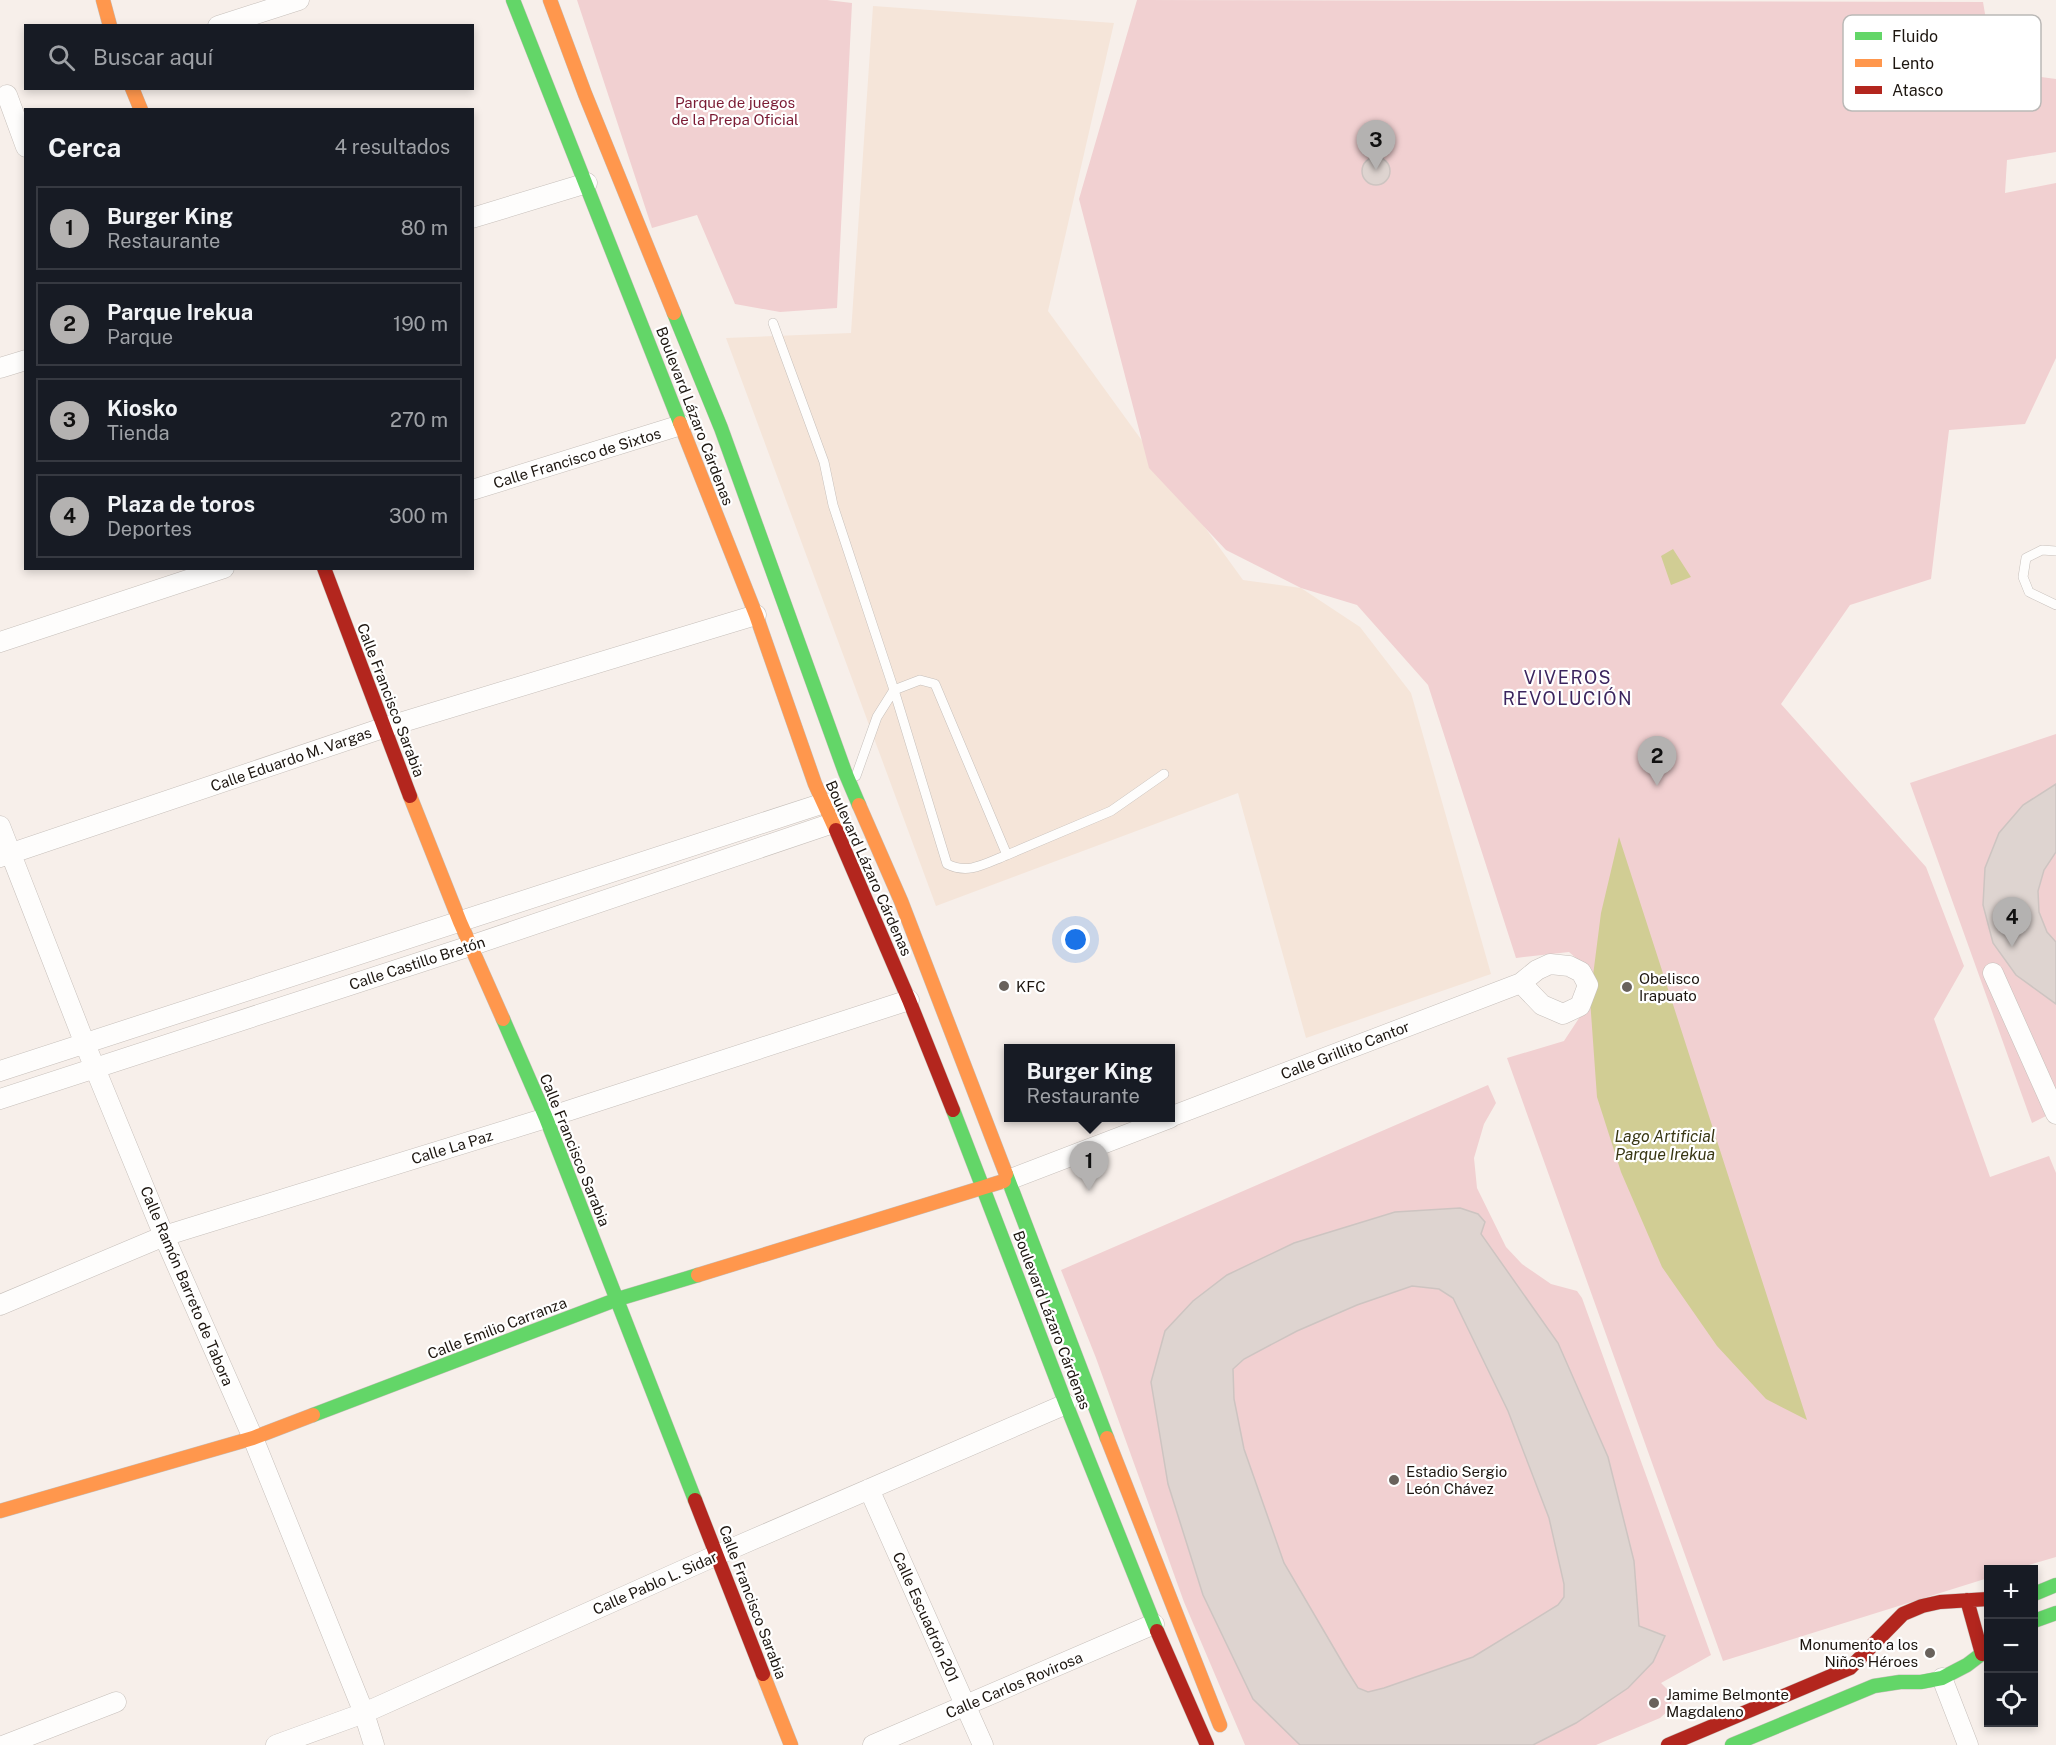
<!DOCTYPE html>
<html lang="es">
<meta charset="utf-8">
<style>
:root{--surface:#171b24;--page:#20242c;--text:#f1f3f6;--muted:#9ea1a6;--line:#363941;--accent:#b4b2b1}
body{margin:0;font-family:"Public Sans",sans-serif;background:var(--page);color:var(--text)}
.controls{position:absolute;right:18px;bottom:18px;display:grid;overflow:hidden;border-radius:0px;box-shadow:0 3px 9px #0003}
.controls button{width:54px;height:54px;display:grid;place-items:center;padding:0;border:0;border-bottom:2px solid var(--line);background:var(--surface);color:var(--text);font:30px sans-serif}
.you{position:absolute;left:1076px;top:940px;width:21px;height:21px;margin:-15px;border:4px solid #fff;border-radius:50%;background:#1a73e8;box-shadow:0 0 0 9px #1a73e833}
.badge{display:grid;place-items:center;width:39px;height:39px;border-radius:50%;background:var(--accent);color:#111;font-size:20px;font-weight:700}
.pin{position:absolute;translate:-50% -50px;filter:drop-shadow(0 2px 3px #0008)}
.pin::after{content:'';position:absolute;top:32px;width:21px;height:18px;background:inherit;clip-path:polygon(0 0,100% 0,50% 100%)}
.popup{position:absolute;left:1004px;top:1044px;width:171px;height:78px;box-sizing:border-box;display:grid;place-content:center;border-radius:0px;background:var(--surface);filter:drop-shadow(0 2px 4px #0005);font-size:20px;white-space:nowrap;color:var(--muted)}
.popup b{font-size:22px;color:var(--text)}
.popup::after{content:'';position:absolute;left:50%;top:100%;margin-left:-12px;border:12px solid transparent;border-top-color:var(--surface)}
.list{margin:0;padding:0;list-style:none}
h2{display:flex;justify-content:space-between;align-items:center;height:78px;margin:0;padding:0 24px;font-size:26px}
h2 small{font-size:20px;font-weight:400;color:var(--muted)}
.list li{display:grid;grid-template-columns:39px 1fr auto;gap:18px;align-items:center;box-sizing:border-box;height:84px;margin:0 12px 12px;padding:0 12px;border:2px solid var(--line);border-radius:0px}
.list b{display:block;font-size:22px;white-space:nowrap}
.list p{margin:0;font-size:20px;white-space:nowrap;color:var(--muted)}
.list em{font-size:20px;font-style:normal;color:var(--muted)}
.icon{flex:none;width:33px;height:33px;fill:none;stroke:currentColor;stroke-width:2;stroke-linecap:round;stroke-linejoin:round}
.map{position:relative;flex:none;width:2056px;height:1745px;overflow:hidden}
.search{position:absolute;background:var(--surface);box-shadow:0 3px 9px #0003;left:24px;top:24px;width:450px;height:66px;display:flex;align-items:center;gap:15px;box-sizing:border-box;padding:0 21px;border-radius:0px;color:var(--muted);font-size:22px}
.panel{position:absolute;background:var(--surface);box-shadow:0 3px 9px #0003;left:24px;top:108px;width:450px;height:462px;border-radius:0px}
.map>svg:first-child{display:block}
.built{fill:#f5e5d9}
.green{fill:#f1d0d1}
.water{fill:#d1cd94}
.building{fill:#ded4d0;stroke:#cdc4c1;stroke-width:1.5;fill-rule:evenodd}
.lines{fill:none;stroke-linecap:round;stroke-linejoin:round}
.lane-casing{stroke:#c6bfba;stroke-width:10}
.street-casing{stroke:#c6bfba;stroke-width:21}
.fast-casing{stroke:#c6bfba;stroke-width:15}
.slow-casing{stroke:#c6bfba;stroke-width:15}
.jam-casing{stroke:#c6bfba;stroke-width:15}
.lane{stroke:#fefdfc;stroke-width:9}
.street{stroke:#fefdfc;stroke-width:20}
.fast{stroke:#63d668;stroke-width:14}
.slow{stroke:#ff974d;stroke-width:14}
.jam{stroke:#b3261e;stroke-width:14}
.poi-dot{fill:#69625c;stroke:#fff;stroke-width:2}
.labels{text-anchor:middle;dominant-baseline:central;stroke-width:4.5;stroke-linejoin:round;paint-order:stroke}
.park-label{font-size:15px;fill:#7b1b34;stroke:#fff}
.street-label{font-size:15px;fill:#1d1610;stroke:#fff}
.poi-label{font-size:15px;fill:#1d1610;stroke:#fff;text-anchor:start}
.water-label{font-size:16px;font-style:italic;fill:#383613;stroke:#fff}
.quarter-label{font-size:18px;letter-spacing:1.5px;fill:#3b245e;stroke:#fff}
.key{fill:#fff;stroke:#bbb9b7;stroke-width:1.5}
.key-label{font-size:16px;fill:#1d1610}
</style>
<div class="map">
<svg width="2056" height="1745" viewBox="0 0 2056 1745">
<rect width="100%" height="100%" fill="#f7efea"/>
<path class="built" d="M873,6l241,17 -66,288 195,269 58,8 59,39 51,66 80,281 -185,64 -68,-245 -302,113 -210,-568 125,-5z"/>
<path class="green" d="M577,0h250l25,3 -15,305 -57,4 -45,-8 -38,-89 -45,13z
M1137,0l846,2 13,77 45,-2 15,2v73l-49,8 -2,33 51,-10v175l-31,66 -76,6 -18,149 -81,26 -69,99 145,163 38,99 -30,53 56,158 59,-21 7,17v384l-41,12 -27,1v8l-265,83 -216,-603 57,-17 23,-35 3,-36 -21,-18 -53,6 -88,-273 -71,-80 -56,-17 -75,-38 -77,-82 -70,-269z
M2056,734v377l-24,12 -122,-340z
M1488,1085l8,18 -12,21 -10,34 3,30 29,59 16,17 29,20 26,7 5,7 129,357 -50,28 8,8 3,9 -2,9 -10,9 -64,27h-351l-61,-143 -88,-244 -35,-88z"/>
<path class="water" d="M1673,549l18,28 -20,8 -10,-29z
M1619,837l188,583 -41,-21 -49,-53 -55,-79 -41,-95 -24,-75 -7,-98 11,-86z"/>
<path class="building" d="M1362 171a14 14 0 1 1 28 0a14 14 0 1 1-28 0Z
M2056,784v68l-12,18 -6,21 1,21 8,20 9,10v62l-40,-29 -23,-32 -10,-38 2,-37 14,-35 24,-28z
M1460,1208l18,6 7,8 -4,12 77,109 50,114 26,104 5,65 26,10 -12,26 -25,26 -52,35 -43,22h-233l-47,-46 -50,-104 -35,-111 -17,-102 14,-51 28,-30 34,-26 67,-32 101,-31zM1412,1286l27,3 14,9 55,113 41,107 15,66v13l-6,8 -85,52 -89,31 -16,4 -10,-4 -13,-21 -61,-104 -40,-114 -10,-50 -1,-30 11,-10 53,-28 60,-26z"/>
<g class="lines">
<g class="lane-casing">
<path id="lane" d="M773,323l51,139 9,43 61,185 53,174c22,11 39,-1 60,-9
M2056,551l-14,-1 -16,8 -3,19 6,15 27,13
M856,776l21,-59 17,-27 26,-10 15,4 72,171 104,-44 53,-37"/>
</g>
<g class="street-casing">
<path id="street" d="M218,26l81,-26
M7,95l19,52
M472,218l115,-35
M0,368l26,-8
M472,490l209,-65
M0,642l224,-74
M0,826l85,218 79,192 89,202 111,275 10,32
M0,857l383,-129 373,-113
M1993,973l63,141
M0,1071l824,-268
M0,1099l470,-153 363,-123
M1170,1117l351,-134 16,-13 13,-6 19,2 12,6 7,13 -8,21 -17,8 -21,-9 -21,-22
M1008,1180l162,-62
M0,1305l164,-69 382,-118 363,-118
M869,1489l114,256
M1942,1678l26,67
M5,1745l111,-43
M276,1745l88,-32 353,-158 349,-151
M873,1745l281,-121"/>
</g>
<g class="fast-casing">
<path id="fast" d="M513,0l167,423
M674,313l47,115 124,344 14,33
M503,1019l43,99 149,382
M953,1110l113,294 91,227
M1006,1174l101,264
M313,1415l305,-116 80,-24
M2034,1594l22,-9
M2034,1621l22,-8
M1732,1745l142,-59 26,-4h21l21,-4 25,-13 21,-16"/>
</g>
<g class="slow-casing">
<path id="slow" d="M103,0l7,26
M550,0l35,94 89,219
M132,88l9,22
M680,423l76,192 59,169 21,46
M410,796l50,126 43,97
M859,805l42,96 105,273
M698,1275l306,-94
M1107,1438l113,287
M0,1511l253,-73 60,-23
M763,1674l28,71"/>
</g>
<g class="jam-casing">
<path id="jam" d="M324,568l86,228
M836,830l73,170 44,110
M695,1500l68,174
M1967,1600l15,54
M1157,1631l50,114
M1668,1745l182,-77 53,-54 19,-8 18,-4 48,-3"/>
</g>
<use href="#lane" class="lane"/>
<use href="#street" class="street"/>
<use href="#fast" class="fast"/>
<use href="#slow" class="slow"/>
<use href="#jam" class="jam"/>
</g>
<g class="poi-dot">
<circle cx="1004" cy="986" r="6"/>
<circle cx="1627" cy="987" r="6"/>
<circle cx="1394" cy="1480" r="6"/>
<circle cx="1930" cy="1653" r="6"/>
<circle cx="1654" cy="1703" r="6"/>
</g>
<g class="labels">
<g class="park-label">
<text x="735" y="102">Parque de juegos<tspan x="735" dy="17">de la Prepa Oficial</tspan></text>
</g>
<g class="street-label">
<text transform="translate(695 416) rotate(69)">Boulevard Lázaro Cárdenas</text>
<text transform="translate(577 458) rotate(-17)">Calle Francisco de Sixtos</text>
<text transform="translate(391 700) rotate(69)">Calle Francisco Sarabia</text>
<text transform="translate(291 759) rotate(-19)">Calle Eduardo M. Vargas</text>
<text transform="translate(869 868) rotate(66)">Boulevard Lázaro Cárdenas</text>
<text transform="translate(417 963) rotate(-18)">Calle Castillo Bretón</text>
<text transform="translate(1345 1050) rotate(-21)">Calle Grillito Cantor</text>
<text transform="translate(452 1147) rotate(-17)">Calle La Paz</text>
<text transform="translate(575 1150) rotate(68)">Calle Francisco Sarabia</text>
<text transform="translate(187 1286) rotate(67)">Calle Ramón Barreto de Tabora</text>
<text transform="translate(1052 1320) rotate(69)">Boulevard Lázaro Cárdenas</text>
<text transform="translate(497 1328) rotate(-21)">Calle Emilio Carranza</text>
<text transform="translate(655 1583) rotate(-24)">Calle Pablo L. Sidar</text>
<text transform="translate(753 1602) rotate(69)">Calle Francisco Sarabia</text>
<text transform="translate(926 1617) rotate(66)">Calle Escuadrón 201</text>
<text transform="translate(1014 1685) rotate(-23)">Calle Carlos Rovirosa</text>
</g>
<g class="poi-label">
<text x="1639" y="978">Obelisco<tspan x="1639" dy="17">Irapuato</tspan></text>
<text x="1016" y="986">KFC</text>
<text x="1406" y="1471">Estadio Sergio<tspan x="1406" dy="17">León Chávez</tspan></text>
<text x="1918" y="1644" text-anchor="end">Monumento a los<tspan x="1918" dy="17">Niños Héroes</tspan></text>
<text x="1666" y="1694">Jamime Belmonte<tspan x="1666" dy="17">Magdaleno</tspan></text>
</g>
<g class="water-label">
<text x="1665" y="1136">Lago Artificial<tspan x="1665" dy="18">Parque Irekua</tspan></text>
</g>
<g class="quarter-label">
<text x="1568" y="677">VIVEROS<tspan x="1568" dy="21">REVOLUCIÓN</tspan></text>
</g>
</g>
<rect x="1843" y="15" width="198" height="96" rx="9" class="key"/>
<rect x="1855" y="32" width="27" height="8" fill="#63d668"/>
<rect x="1855" y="59" width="27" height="8" fill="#ff974d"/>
<rect x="1855" y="86" width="27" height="8" fill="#b3261e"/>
<g class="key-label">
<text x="1892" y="42">Fluido</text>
<text x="1892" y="69">Lento</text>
<text x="1892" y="96">Atasco</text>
</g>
</svg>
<div class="controls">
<button>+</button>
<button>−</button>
<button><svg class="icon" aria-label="locate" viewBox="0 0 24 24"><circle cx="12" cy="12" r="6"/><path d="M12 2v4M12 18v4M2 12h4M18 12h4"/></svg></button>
</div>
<div class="you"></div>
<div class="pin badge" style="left:1089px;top:1191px">1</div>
<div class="popup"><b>Burger King</b>Restaurante</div>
<div class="pin badge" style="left:1657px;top:786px">2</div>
<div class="pin badge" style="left:1376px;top:170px">3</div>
<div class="pin badge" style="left:2012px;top:947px">4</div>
<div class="search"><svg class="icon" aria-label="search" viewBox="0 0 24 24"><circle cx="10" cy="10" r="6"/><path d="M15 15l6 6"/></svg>Buscar aquí</div>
<section class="panel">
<h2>Cerca<small>4 resultados</small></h2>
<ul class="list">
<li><span class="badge">1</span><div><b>Burger King</b><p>Restaurante</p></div><em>80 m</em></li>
<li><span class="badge">2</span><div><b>Parque Irekua</b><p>Parque</p></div><em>190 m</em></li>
<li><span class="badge">3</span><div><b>Kiosko</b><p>Tienda</p></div><em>270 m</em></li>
<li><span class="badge">4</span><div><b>Plaza de toros</b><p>Deportes</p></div><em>300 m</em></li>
</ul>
</section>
</div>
